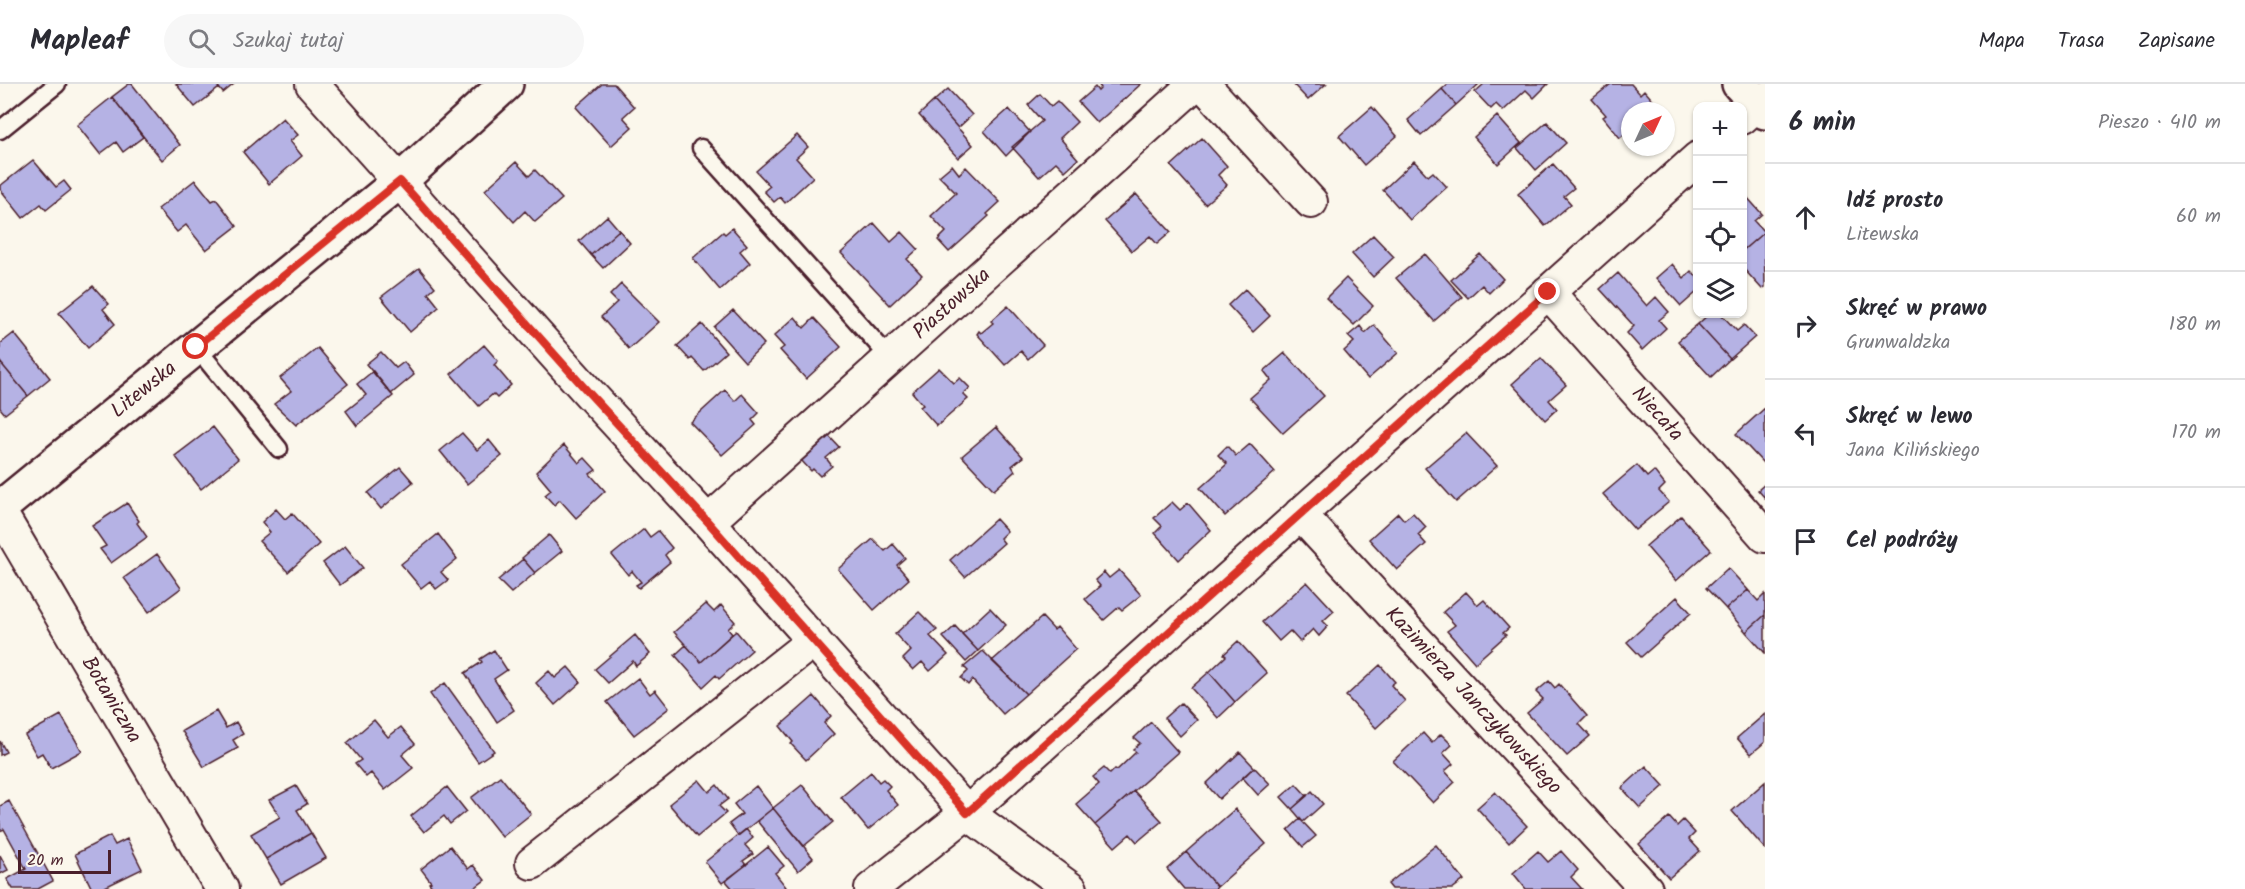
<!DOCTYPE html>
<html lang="pl">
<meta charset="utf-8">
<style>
:root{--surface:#fff;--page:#f7f7f7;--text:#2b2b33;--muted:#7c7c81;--line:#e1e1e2}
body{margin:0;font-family:Kalam,sans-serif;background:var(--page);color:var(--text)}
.controls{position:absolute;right:18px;top:18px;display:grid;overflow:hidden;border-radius:12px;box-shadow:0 2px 4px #0004}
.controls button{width:54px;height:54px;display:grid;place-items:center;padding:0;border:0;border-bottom:2px solid var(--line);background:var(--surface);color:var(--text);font:30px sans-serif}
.compass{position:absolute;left:1621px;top:18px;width:54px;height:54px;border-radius:50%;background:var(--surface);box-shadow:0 2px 4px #0004;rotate:46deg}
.scale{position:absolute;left:18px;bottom:15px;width:93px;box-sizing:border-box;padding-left:6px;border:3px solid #4a1f2b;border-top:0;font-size:16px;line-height:21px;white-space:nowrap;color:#4a1f2b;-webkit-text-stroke:4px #fbf7ec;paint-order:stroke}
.stop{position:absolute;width:18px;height:18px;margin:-14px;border:4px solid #d93025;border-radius:50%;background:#fff}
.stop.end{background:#d93025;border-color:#fff;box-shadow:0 2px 6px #0008}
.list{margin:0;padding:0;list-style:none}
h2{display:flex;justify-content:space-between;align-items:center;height:78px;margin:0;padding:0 24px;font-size:26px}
h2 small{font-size:20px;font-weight:400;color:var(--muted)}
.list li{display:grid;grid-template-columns:39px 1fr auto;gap:18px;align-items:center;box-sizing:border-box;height:108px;padding:0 24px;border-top:2px solid var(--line)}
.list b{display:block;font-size:22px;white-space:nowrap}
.list p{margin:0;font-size:20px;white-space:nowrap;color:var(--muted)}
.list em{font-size:20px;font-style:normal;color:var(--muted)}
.icon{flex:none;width:33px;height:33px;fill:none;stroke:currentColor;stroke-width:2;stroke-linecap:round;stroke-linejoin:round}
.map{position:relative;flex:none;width:1765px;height:805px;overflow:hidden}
header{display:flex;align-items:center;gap:36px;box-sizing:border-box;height:84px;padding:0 30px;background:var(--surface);border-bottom:2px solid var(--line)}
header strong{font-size:28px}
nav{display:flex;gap:33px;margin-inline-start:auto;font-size:21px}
.search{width:420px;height:54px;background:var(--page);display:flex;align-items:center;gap:15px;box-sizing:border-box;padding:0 21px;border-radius:33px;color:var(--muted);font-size:22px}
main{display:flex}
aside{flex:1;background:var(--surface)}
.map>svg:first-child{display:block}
.building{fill:#b5b2e4;stroke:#4a1f2b;stroke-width:1.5}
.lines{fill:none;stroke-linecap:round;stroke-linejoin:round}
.service-casing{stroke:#4a1f2b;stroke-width:21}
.minor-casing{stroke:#4a1f2b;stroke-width:36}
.tertiary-casing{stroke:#4a1f2b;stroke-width:38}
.secondary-casing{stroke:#4a1f2b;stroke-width:38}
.service{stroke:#fbf7ec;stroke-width:16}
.minor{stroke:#fbf7ec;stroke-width:32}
.tertiary{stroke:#fbf7ec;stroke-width:33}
.secondary{stroke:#fbf7ec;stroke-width:33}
.route{stroke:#d93025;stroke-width:8}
.labels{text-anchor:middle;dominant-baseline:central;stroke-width:4.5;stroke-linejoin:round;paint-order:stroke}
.street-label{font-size:21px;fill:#4a1f2b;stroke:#fbf7ec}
</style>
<header>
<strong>Mapleaf</strong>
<div class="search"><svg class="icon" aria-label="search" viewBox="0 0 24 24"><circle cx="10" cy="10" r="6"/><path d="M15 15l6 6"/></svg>Szukaj tutaj</div>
<nav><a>Mapa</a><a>Trasa</a><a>Zapisane</a></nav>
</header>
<main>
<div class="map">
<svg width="1765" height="805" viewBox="0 0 1765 805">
<rect width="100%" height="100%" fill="#fbf7ec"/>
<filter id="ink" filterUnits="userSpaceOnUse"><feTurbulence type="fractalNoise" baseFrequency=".0167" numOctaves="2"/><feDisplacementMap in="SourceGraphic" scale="12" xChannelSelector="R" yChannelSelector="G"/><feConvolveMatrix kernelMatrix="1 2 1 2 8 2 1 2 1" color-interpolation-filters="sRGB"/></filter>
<g filter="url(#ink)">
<path class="building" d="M129,0h3l48,61 -18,15 -50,-63z
M176,0h40l3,4 -24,19z
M216,0h18l-11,9z
M602,0h12l20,23 -11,10 9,10 -21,19 -35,-39z
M1098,0h43l-44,39 -19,-21 17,-15 3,4 3,-3z
M1293,0h33l-18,16z
M1448,0h31l-23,21 -14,-16z
M1484,0h64l-14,14 -8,-8 -23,21 -7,-7 -5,5 -16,-17z
M1611,0h20l9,10 4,-4 13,15 -6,6h-21v18l-10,9 -17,-21 3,-2 -14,-16z
M948,5l24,26 -14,13 -24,-27z
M1442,5l14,16 -35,31 -13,-16z
M1040,10l11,12 6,-5 20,21 -17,16 18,21 -13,12 -9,-9 -17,15 -27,-30 30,-26 -14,-16z
M112,13l31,40 -20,15 -7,-10 -16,12 -23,-29z
M934,17l39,44 -15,13 -39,-43z
M1372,23l25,29 -33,29 -25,-29z
M1009,25l21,23 -24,24 -22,-25z
M1497,32l24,27 -23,21 -24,-27z
M283,34l15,17 -8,6 12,15 -33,28 -26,-32z
M1547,38l19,21 -30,27 -19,-22z
M797,51l11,12 -12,11 17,19 -28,26 -5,-6 -6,5 -10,-11 6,-5 -14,-15z
M1202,54l25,28 -9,9 9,10 -22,19 -34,-38z
M33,76l23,27 8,-6 7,9 -25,20 -5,-6 -18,14 -23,-29v-3z
M1414,77l14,15 5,-4 14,15 -37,33 -27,-30z
M516,78l13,14 6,-6 27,29 -27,23 -10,-11 -11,11 -29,-32z
M1553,80l21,24 -10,8 7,8 -26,22 -27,-32z
M952,81l7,9 7,-7 34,35 -13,12 2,2 -40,36 -11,-12 8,-8 -15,-16 25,-23 -17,-17z
M195,96l17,21 4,-2 21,27 -31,24 -20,-25 -9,7 -19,-23z
M1136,110l35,38 -14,12 -7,-8 -18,15 -27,-30z
M1745,111l17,19 -8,7 10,11 -22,19v-54z
M607,132l12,14 -28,25 -12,-14z
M874,139l17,19 11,-10 16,17 -11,10 15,16 -32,30 -49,-52z
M732,144l15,17 -7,6 10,12 -30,27 -27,-32 30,-26 2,2z
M619,146l11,13 -27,25 -12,-13z
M1764,148l1,55 -3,2 -20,-22v-16z
M1373,151l21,22 -21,20 -21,-23z
M1425,170l37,43 -28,24 -38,-43z
M1480,170l23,25 -14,14 -7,-8 -14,13 -17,-18z
M1672,180l12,14 7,-7 7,7v13l-17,15 -25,-28z
M419,184l16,19 -7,6 11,14 -29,25 -29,-35z
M1618,189l29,33 9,-9 13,15 -10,8 7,8 -24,22 -15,-17 7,-7 -34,-37z
M1346,194l27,28 -19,19 -28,-27z
M621,200l38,38 -30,27 -28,-32 16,-15 -7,-7z
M93,202l16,18 -6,5 12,15 -27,24 -29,-35z
M1245,205l25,27 -17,16 -25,-27z
M1008,222l35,39 -15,14 -7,-8 -16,14 -28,-31 2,-3 2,2 12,-10 -2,-2z
M733,226l31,34 -19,18 -31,-35z
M1709,230h12l16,17 7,-6 11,12 -25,22 -32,-35z
M795,233l9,11 10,-10 27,29 -35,32 -26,-29 4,-3 -10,-11z
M702,240l24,28 -22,19 -12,-13 -2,2 -13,-14z
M1698,240l32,35 -19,18 -33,-36z
M1374,241l24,28 -30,26 -24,-28 10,-9 -6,-6 12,-10 5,7z
M14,249l36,45 -22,18 -28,-34v-18z
M484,261l14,16 -4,4 17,20 -14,13 -4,-4 -14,12 -28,-32z
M318,264l30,36 -52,41 -22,-21 17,-13 -11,-13z
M381,268l15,16 8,-6 10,13 -23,19 -25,-30z
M1285,269l39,43 -41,37 -33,-35 21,-18 -7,-9z
M1541,274l25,27 -17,15 8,9 -12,11 -33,-36z
M0,278l28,34 -23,18 -5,-6z
M939,284l15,15 6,-5 10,10 -7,6 5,5 -31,27 -17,-19 3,-2 -11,-13z
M373,287l20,25 -36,30 -11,-15 20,-16 -9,-11z
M725,306l10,11 7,-7 17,19 -7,7 4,5 -34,30 -32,-33z
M1765,324v57l-29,-31z
M213,343l25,32 -37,30 -26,-33z
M996,343l27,30 -11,9 3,5 -21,19 -32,-34z
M462,349l15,17 12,-10 13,16 -35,28 -27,-33z
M1466,349l31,33 -41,36 -31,-34z
M828,351l11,12 -13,11 6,8 -12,10 -7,-7 -2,2 -10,-11z
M1250,360l25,28 -50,44 -25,-28 27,-24 -9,-9 9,-9 9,10z
M564,361l15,18 6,-5 11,12 -6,4 15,17 -29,27 -16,-18 -6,5 -9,-10 6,-5 -15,-18z
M1637,381l10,12 7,-6 11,14 -6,6 10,11 -34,28 -32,-36z
M400,383l13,15 -32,27 -13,-16z
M1765,400v14l-7,-8z
M1172,418l8,8 8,-7 23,27 -32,30 -24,-27 7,-7 -8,-8z
M127,419l12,18 -2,2 10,14 -36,26 -11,-14 6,-3 -14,-20z
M276,425l9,10 7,-6 27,31 -31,28 -29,-31 11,-9 -8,-10z
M1398,429l6,7 9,-7 13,14 -8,8 8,9 -29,26 -28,-31z
M1681,432l30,34 -35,31 -30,-35z
M996,435l11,12 -7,7 4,5 -39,34 -15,-17z
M644,445l6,8 8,-6 14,17 -7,7 5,7 -31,26 -3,-3 5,-3 -9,-11 -4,4 -16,-20z
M438,450l19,25 -16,13 7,8 -12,9 -6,-8 -9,7 -20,-24z
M549,451l13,16 -27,22 -13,-15z
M873,455l12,12 8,-7 12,14 -8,7 12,14 -35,31 -36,-41z
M345,462l18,22 -23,17 -17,-22z
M157,470l24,34 -32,24 -25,-34z
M523,475l12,14 -24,20 -13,-13z
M1728,484l20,22 -22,19 -20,-21z
M1119,486l22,25 -19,15 -3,-3 -15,13 -19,-21 15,-13 -5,-6 9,-8 5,6z
M1307,498l27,29 -11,10 5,5 -9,10 -6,-7 -13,13 -10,-11 -11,10 -17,-19z
M1748,506l10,11 7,-7v21l-19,17 -20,-23z
M1466,508l12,13 6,-5 25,28 -6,5 3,2 -31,28 -28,-32 8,-6 -12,-13z
M1677,513l14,16 -50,44 -14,-15z
M706,520l8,8 7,-7 14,17 -7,7 4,5 -31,28 -27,-30z
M990,524l16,17 -28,26 -16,-17z
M919,528l18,18 -7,6 18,19 -18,16 -8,-9 -9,8 -10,-11 8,-8 -16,-17z
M1765,531v38l-19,-21z
M1042,533l12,13 3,-3 19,22 -50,45 -34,-33z
M955,542l23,25 -12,11 -23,-25z
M736,547l16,19 -33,29 -3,-4 -13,12 -28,-32 11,-10 15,17z
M635,551l15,19 -14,12 -3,-5 -25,22 -13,-14z
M1238,557l29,32 -32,29 -26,-30 17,-16 -2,-2z
M494,566l13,20 -13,9 20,31 -17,12 -32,-49 17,-11 -2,-3z
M983,567l43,43 -23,20 -31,-34 -4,5 -7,-7 7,-7 -4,-4z
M1380,581l15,17 -4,3 14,16 -29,27 -30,-32z
M568,583l13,15 -26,23 -19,-22 13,-12 6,7z
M1209,588l26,30 -17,16 -27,-30z
M638,594l12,16 5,-4 14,18 -35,27 -27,-33z
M1549,597l6,7 4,-4 28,32 -8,8 11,12 -23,20 -40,-43 16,-14 -7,-7z
M445,599l49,68 -16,11 -48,-68z
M814,612l17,20 -7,7 10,11 -28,26 -15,-16 2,-2 -13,-16z
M1181,619l16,17 -17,16 -16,-18z
M216,627l10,17 10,-6 7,12 -10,6 5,8 -34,19 -22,-36z
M1765,630v28l-14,12 -14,-16z
M61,631l21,36 -31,17 -9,-15 -5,3 -12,-21z
M374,636l14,17 13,-10 14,17 -13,11 11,13 -28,22 -14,-17 -5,4 -11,-13 6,-4 -14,-17z
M1151,638l27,30 -83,73 -19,-21 23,-20 -6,-7 11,-9 6,6 5,-5 2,1 19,-18 -3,-3 7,-6 -6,-5z
M1423,649l9,10 9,-9 11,11 -9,8 10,11 -8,7 10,11 -22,21 -40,-42z
M0,657l6,11 -6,3z
M1240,668l14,15 -35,32 -13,-15z
M1646,682l18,20 -24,22 -18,-20z
M1254,683l16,17 -12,11 -15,-17z
M871,688l8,10 4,-3 7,7 -4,4 12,15 -30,25 -27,-33z
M500,692l31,38 -29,23 -31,-39z
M699,696l10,12 8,-7 11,14 -9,7 7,7 -29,24 -28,-33z
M1765,698v67l-33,-38z
M1296,700l11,12 -15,13 -11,-12z
M802,701l31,37 -29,24 -31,-38z
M296,702l11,18 -10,6 14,23 -45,26 -15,-25 29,-17 -11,-17z
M756,702l17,22 -35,28 -9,-12 13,-10 -8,-10z
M447,703l19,24 -16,13 -6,-8 -20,16 -13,-16z
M1134,707l28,30 -25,21 -7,-8 -15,13 -20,-22z
M1312,707l11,13 -20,18 -11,-13z
M1495,708l32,34 -18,17 -32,-35z
M9,717l44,80 -15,8h-25l-6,-10 19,-10 -22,-40 -4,2v-25z
M773,724l40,50 -15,13 -41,-50z
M1235,725l31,35 -49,43 -31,-35z
M1669,733l8,9 6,-6 12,13 -6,6 11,12 -31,27 -30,-34z
M1300,735l16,17 -13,11 -15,-17z
M746,745l7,9 -8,7 8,9 -10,7 3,4 -24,18 -17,-21z
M311,749l15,25 -45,26 -15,-25z
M110,752l5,9 12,-6 15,30 -41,20h-9l-17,-35z
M1436,761l28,35 -12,9h-60l-4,-5z
M450,762l18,23 5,-4 12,15 -12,9h-39l-5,-6 2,-1 -10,-13z
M768,763l16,19 -9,7 11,14 -3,2h-50l-7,-8z
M1538,767l10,11 13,-11 17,19 -7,7 11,12h-56l-13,-16z
M1186,768l31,35 -2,2h-31l-17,-20z
M0,771l8,15 -8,4z"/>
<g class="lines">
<g class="service-casing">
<path id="service" d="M0,46l57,-46
M701,64l190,211
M196,263l83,102"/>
</g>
<g class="minor-casing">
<path id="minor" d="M312,0l277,309 119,129 259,291 104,76
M1203,0l108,118
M1742,34l23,-20
M1548,208l217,244
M0,428l222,377
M1300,430l346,375
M708,438l487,-438
M532,779l282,-223
M871,805l96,-76 731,-655"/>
</g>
<g class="tertiary-casing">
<path id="tertiary" d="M1739,0l26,28"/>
</g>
<g class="secondary-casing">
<path id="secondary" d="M0,424l400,-327 106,-97"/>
</g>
<use href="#service" class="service"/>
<use href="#minor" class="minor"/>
<use href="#tertiary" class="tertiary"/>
<use href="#secondary" class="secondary"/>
</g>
</g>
<g class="lines" filter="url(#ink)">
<path class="route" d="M196,263l204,-166 189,212 119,129 259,291 581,-521"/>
</g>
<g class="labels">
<g class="street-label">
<text transform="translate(952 220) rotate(-42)">Piastowska</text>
<text transform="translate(144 306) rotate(-39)">Litewska</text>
<text transform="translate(1657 330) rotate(48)">Niecała</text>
<text transform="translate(111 616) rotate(59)">Botaniczna</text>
<text transform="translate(1473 617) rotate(47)">Kazimierza Janczykowskiego</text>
</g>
</g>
</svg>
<div class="controls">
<button>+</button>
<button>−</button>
<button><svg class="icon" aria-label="locate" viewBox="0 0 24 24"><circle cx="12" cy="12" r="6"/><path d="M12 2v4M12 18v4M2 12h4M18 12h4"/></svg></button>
<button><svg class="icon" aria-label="layers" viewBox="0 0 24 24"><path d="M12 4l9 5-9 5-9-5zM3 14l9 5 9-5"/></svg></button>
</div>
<svg class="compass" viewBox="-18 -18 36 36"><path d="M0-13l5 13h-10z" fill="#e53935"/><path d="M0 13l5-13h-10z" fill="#7c7c81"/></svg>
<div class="scale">20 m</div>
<div class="stop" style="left:196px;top:263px"></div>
<div class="stop end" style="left:1548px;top:208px"></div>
</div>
<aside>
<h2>6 min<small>Pieszo · 410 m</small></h2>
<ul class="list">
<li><svg class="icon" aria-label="ahead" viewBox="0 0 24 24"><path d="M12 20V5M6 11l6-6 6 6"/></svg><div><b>Idź prosto</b><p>Litewska</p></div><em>60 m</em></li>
<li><svg class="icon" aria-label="right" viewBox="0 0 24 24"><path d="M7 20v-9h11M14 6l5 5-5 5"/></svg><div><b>Skręć w prawo</b><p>Grunwaldzka</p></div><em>180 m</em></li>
<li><svg class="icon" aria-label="left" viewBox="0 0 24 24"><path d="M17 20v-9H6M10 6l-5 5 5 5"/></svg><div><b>Skręć w lewo</b><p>Jana Kilińskiego</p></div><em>170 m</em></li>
<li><svg class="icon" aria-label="arrive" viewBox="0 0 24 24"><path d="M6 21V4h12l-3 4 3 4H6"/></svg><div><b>Cel podróży</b></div></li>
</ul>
</aside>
</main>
